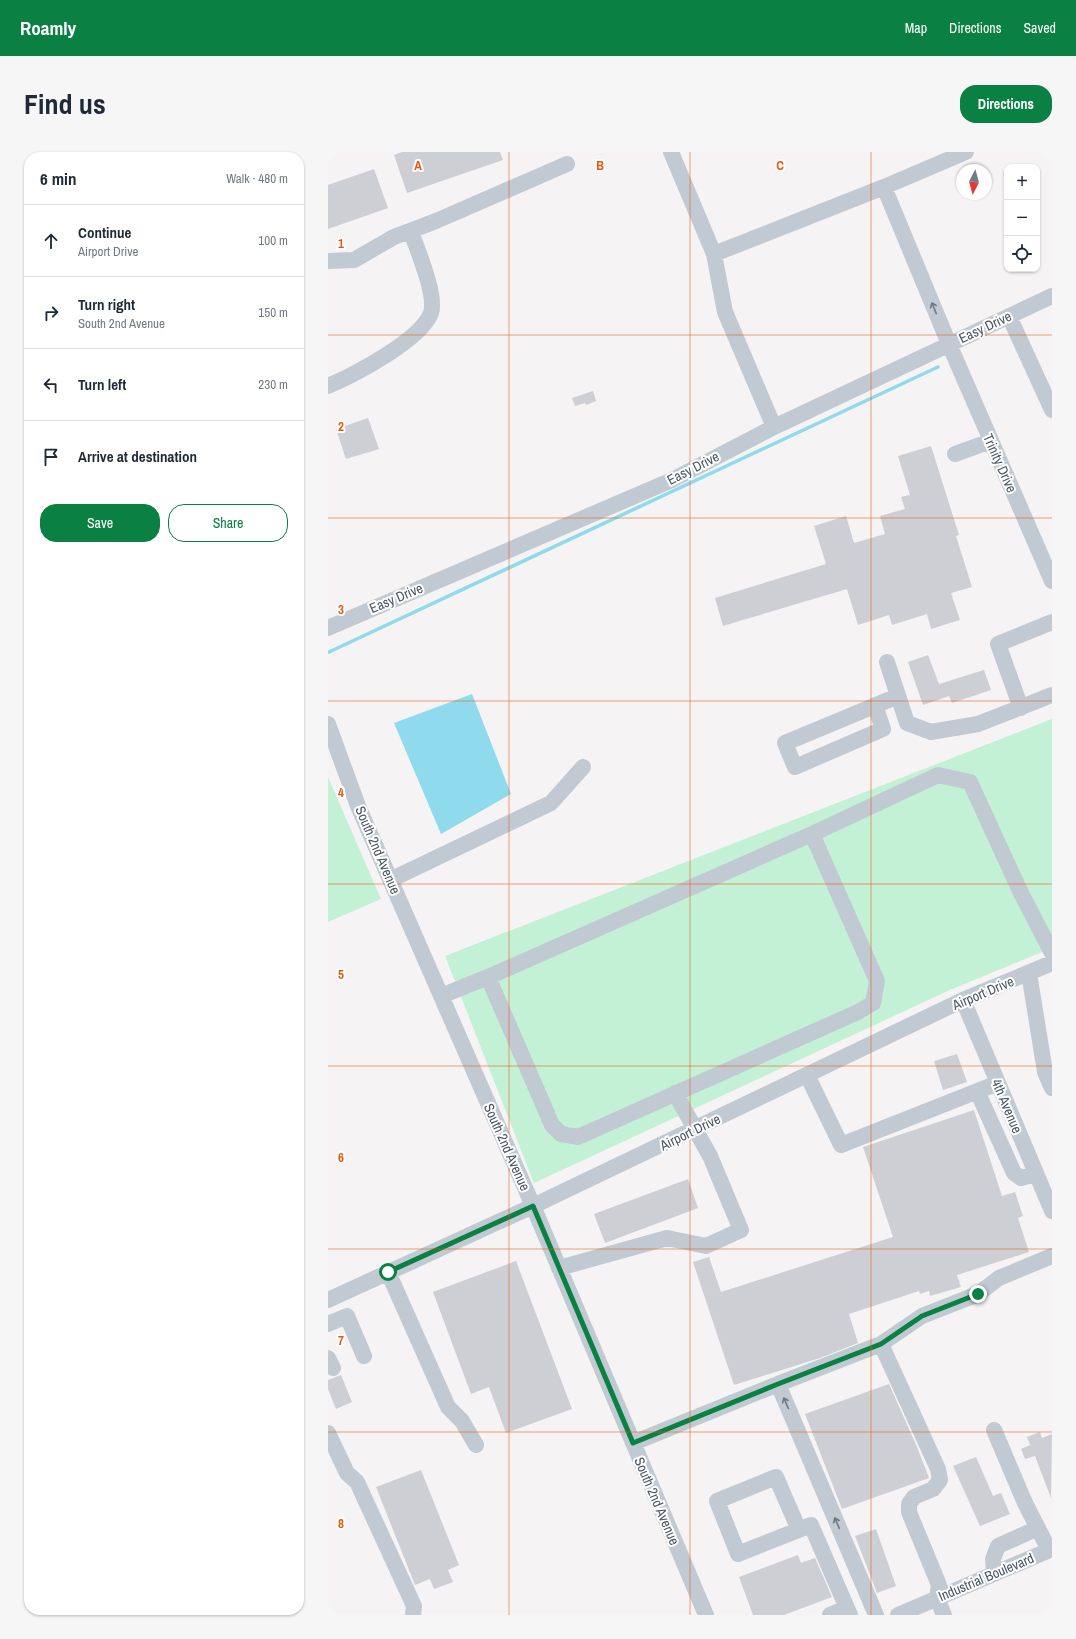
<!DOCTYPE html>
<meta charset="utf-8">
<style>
:root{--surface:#fff;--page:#f6f6f7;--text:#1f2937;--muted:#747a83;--line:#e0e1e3;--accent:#0b8043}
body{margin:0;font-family:"Archivo Narrow",sans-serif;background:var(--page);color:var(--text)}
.controls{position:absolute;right:12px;top:12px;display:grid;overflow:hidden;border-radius:8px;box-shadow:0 1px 3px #0004}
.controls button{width:36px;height:36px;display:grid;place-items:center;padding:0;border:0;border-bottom:1px solid var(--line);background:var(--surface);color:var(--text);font:20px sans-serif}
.compass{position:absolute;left:628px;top:12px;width:36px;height:36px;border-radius:50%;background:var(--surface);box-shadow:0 1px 3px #0004;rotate:186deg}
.stop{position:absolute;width:12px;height:12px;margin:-9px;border:3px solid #0b8043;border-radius:50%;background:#fff}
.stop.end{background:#0b8043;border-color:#fff;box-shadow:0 1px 4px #0008}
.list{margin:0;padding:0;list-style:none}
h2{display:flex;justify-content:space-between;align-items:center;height:52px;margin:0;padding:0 16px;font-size:17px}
h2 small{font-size:13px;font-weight:400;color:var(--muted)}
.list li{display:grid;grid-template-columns:26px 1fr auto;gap:12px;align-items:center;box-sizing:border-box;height:72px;padding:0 16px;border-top:1px solid var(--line)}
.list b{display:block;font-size:15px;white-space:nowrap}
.list p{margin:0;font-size:13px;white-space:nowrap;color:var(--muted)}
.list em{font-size:13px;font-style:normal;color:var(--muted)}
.actions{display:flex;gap:8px;padding:12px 16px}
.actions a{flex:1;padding:9px 0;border:1px solid var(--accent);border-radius:16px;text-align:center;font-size:14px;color:var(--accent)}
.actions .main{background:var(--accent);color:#fff}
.icon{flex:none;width:22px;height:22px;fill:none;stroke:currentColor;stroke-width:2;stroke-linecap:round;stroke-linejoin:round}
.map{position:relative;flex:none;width:724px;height:1463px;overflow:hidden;border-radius:16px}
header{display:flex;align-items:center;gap:24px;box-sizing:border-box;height:56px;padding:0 20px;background:var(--accent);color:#fff}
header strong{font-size:19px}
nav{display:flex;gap:22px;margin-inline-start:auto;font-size:14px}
.intro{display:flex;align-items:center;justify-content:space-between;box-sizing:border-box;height:96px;padding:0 24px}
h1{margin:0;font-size:28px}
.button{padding:10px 18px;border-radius:16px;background:var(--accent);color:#fff;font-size:14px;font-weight:700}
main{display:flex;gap:24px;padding:0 24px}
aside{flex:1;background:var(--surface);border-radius:16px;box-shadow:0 1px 3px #0004}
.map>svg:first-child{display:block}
.green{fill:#c3f1d5}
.water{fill:#90daee}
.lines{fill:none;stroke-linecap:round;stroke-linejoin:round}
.stream{stroke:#90daee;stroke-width:3.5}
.building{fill:#cdcfd5}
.minor{stroke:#c1cad2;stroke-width:16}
.oneway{stroke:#6e7983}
.route{stroke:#0b8043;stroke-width:5}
.grid{fill:none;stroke:#e8590c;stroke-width:1;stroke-opacity:0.55}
.labels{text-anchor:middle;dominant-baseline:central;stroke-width:4;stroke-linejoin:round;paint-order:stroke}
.street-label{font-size:14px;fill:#4a5661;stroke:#fff}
.grid-label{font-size:13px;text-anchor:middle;font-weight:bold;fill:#e8590c;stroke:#fff;stroke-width:4;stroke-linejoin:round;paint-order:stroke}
</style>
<header>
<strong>Roamly</strong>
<nav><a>Map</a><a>Directions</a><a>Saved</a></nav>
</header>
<div class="intro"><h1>Find us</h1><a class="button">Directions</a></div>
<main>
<aside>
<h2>6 min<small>Walk · 480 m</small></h2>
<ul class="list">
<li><svg class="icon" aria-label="ahead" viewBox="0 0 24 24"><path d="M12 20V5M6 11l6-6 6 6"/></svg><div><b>Continue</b><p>Airport Drive</p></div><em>100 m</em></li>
<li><svg class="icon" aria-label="right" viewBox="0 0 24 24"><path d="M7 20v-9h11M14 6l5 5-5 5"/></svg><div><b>Turn right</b><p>South 2nd Avenue</p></div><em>150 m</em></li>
<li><svg class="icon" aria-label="left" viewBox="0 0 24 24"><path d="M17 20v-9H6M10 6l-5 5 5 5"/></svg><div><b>Turn left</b></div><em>230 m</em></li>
<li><svg class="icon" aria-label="arrive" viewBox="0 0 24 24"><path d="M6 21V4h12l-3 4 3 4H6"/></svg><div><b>Arrive at destination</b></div></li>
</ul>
<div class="actions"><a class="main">Save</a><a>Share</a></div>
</aside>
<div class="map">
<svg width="724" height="1463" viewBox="0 0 724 1463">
<rect width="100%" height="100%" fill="#f5f3f3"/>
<path class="green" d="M724,567v229l-100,41 -418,194 -89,-227z
M0,625l53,122 -53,23z"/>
<path class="water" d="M144,542l39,100 -70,40 -47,-111z"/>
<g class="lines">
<path class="stream" d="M1,500l609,-285"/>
</g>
<path class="building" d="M74,0h98l3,8 -96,33 -13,-38z
M46,17l14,39 -60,21v-44z
M265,239l3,10 -10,4 -1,-2 -10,3 -3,-8z
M40,266l11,31 -33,10 -10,-30z
M603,294l28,89 -3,1 16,51 -21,6 9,27 -29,9 -4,-15 -35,11 -3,-10 -31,10 -11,-36 -124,37 -8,-28 111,-34 -12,-38 32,-10 8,27 31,-9 -5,-18 25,-7 -4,-12 9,-2 -12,-39z
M600,503l11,29 45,-14 7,20 -39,13 -3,-7 -26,9 -15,-43z
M629,902l10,28 -24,8 -9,-29z
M646,958l28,86 13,-4 8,24 -5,2 11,34 -72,23 4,12 -31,9 -1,-5 -9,3 -1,-3 -70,23 9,29 -38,15 -86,27 -41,-123 16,-5 12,35 172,-55 -30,-90z
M360,1027l10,29 -93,35 -11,-29z
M188,1109l56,148 -66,24 -17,-46 -18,7 -38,-102z
M13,1223l11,27 -16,7 -8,-20v-9z
M561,1232l28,63 12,31 -87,31 -37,-95z
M712,1280l2,6 10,-4 -1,64 -16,-42 -10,3 -4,-10 9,-4 -3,-8z
M648,1305l17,39 8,-3 9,21 -30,12 -27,-60z
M93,1318l38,95 -11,5 5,12 -19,7 -4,-10 -15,6 -39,-98z
M548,1377l20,57 -19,7 -22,-57z
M470,1403l3,8 14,-5 17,39 -48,18h-31l-14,-38z"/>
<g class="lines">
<path class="minor" d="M343,0l43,102 11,58 49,115
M556,35l65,157 103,237
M386,102l170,-67 82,-35
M0,109l26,-1 40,-23 42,-16 131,-57
M681,164l43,94
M0,234c26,-11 93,-46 103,-73 6,-18 -14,-63 -20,-82
M627,302l36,-13
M0,476l344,-148 102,-53 278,-131
M559,510l20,61 24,9 47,-8 74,-29
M547,553l8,24 -88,38 -10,-24 113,-47
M693,556l-23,-64 54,-22
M0,572l30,82 175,400 173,409
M62,728l161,-77 32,-36
M701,821l16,99 7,16
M160,825l64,148 9,9 17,3 280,-125 15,-9 4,-22 -65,-147
M113,844l47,-19 324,-143 126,-59 32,7 50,109 32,62
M635,848l89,211
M479,923l34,70 157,-62
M649,939l37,82 7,5 15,-4
M231,1116l108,-30 39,8 35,-16 -31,-74 -35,-63
M60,1120l60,135 14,14 14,24
M0,1148l205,-94 430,-206 89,-37
M0,1172l19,-8 17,40
M553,1192l57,125 2,11 -7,9 -19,8 -5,7v8l30,73 -2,13 7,17
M0,1206l5,10
M450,1232l98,231
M666,1278l31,73 24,47
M0,1281l19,40 10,9 57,124 -1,9
M305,1291l145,-59 103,-40 41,-28 56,-22 21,-16 53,-22
M471,1378l-23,-53 -59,24 21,53 73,-29 39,90
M666,1422l-1,-15 5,-13 40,-18
M502,1463l17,-7
M570,1463l154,-66"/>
</g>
<defs><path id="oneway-shaft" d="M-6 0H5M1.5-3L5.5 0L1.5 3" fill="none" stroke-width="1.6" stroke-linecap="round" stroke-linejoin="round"/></defs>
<g class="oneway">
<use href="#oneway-shaft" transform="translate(606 156) rotate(-112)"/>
<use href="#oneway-shaft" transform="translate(458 1251) rotate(-113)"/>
<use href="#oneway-shaft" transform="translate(509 1371) rotate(-113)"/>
</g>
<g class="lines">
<path class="route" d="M60,1120l145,-66 100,237 145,-59 103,-40 41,-28 56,-22"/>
</g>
<path class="grid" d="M181,0v1463M362,0v1463M543,0v1463M0,183h724M0,366h724M0,549h724M0,732h724M0,914h724M0,1097h724M0,1280h724"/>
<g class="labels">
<g class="street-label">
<text transform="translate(657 175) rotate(-25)">Easy Drive</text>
<text transform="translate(672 311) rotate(66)">Trinity Drive</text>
<text transform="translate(365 316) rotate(-27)">Easy Drive</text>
<text transform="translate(68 446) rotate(-23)">Easy Drive</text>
<text transform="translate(50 698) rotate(67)">South 2nd Avenue</text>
<text transform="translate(655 841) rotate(-23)">Airport Drive</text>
<text transform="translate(679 954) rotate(67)">4th Avenue</text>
<text transform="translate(362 980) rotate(-26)">Airport Drive</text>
<text transform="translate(179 995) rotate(66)">South 2nd Avenue</text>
<text transform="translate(329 1349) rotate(67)">South 2nd Avenue</text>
<text transform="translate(658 1425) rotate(-23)">Industrial Boulevard</text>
</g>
</g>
<g class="grid-label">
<text x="90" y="18">A</text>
<text x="272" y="18">B</text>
<text x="452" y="18">C</text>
<text x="13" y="96">1</text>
<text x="13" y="279">2</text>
<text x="13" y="462">3</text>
<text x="13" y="645">4</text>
<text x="13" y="827">5</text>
<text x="13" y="1010">6</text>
<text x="13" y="1193">7</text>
<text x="13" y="1376">8</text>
</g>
</svg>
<div class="controls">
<button>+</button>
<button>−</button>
<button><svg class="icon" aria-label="locate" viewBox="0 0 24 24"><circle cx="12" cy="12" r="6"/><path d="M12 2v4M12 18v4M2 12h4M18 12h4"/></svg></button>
</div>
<svg class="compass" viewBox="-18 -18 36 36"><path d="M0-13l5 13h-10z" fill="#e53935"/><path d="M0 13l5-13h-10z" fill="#747a83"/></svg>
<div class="stop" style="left:60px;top:1120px"></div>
<div class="stop end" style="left:650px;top:1142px"></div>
</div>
</main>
